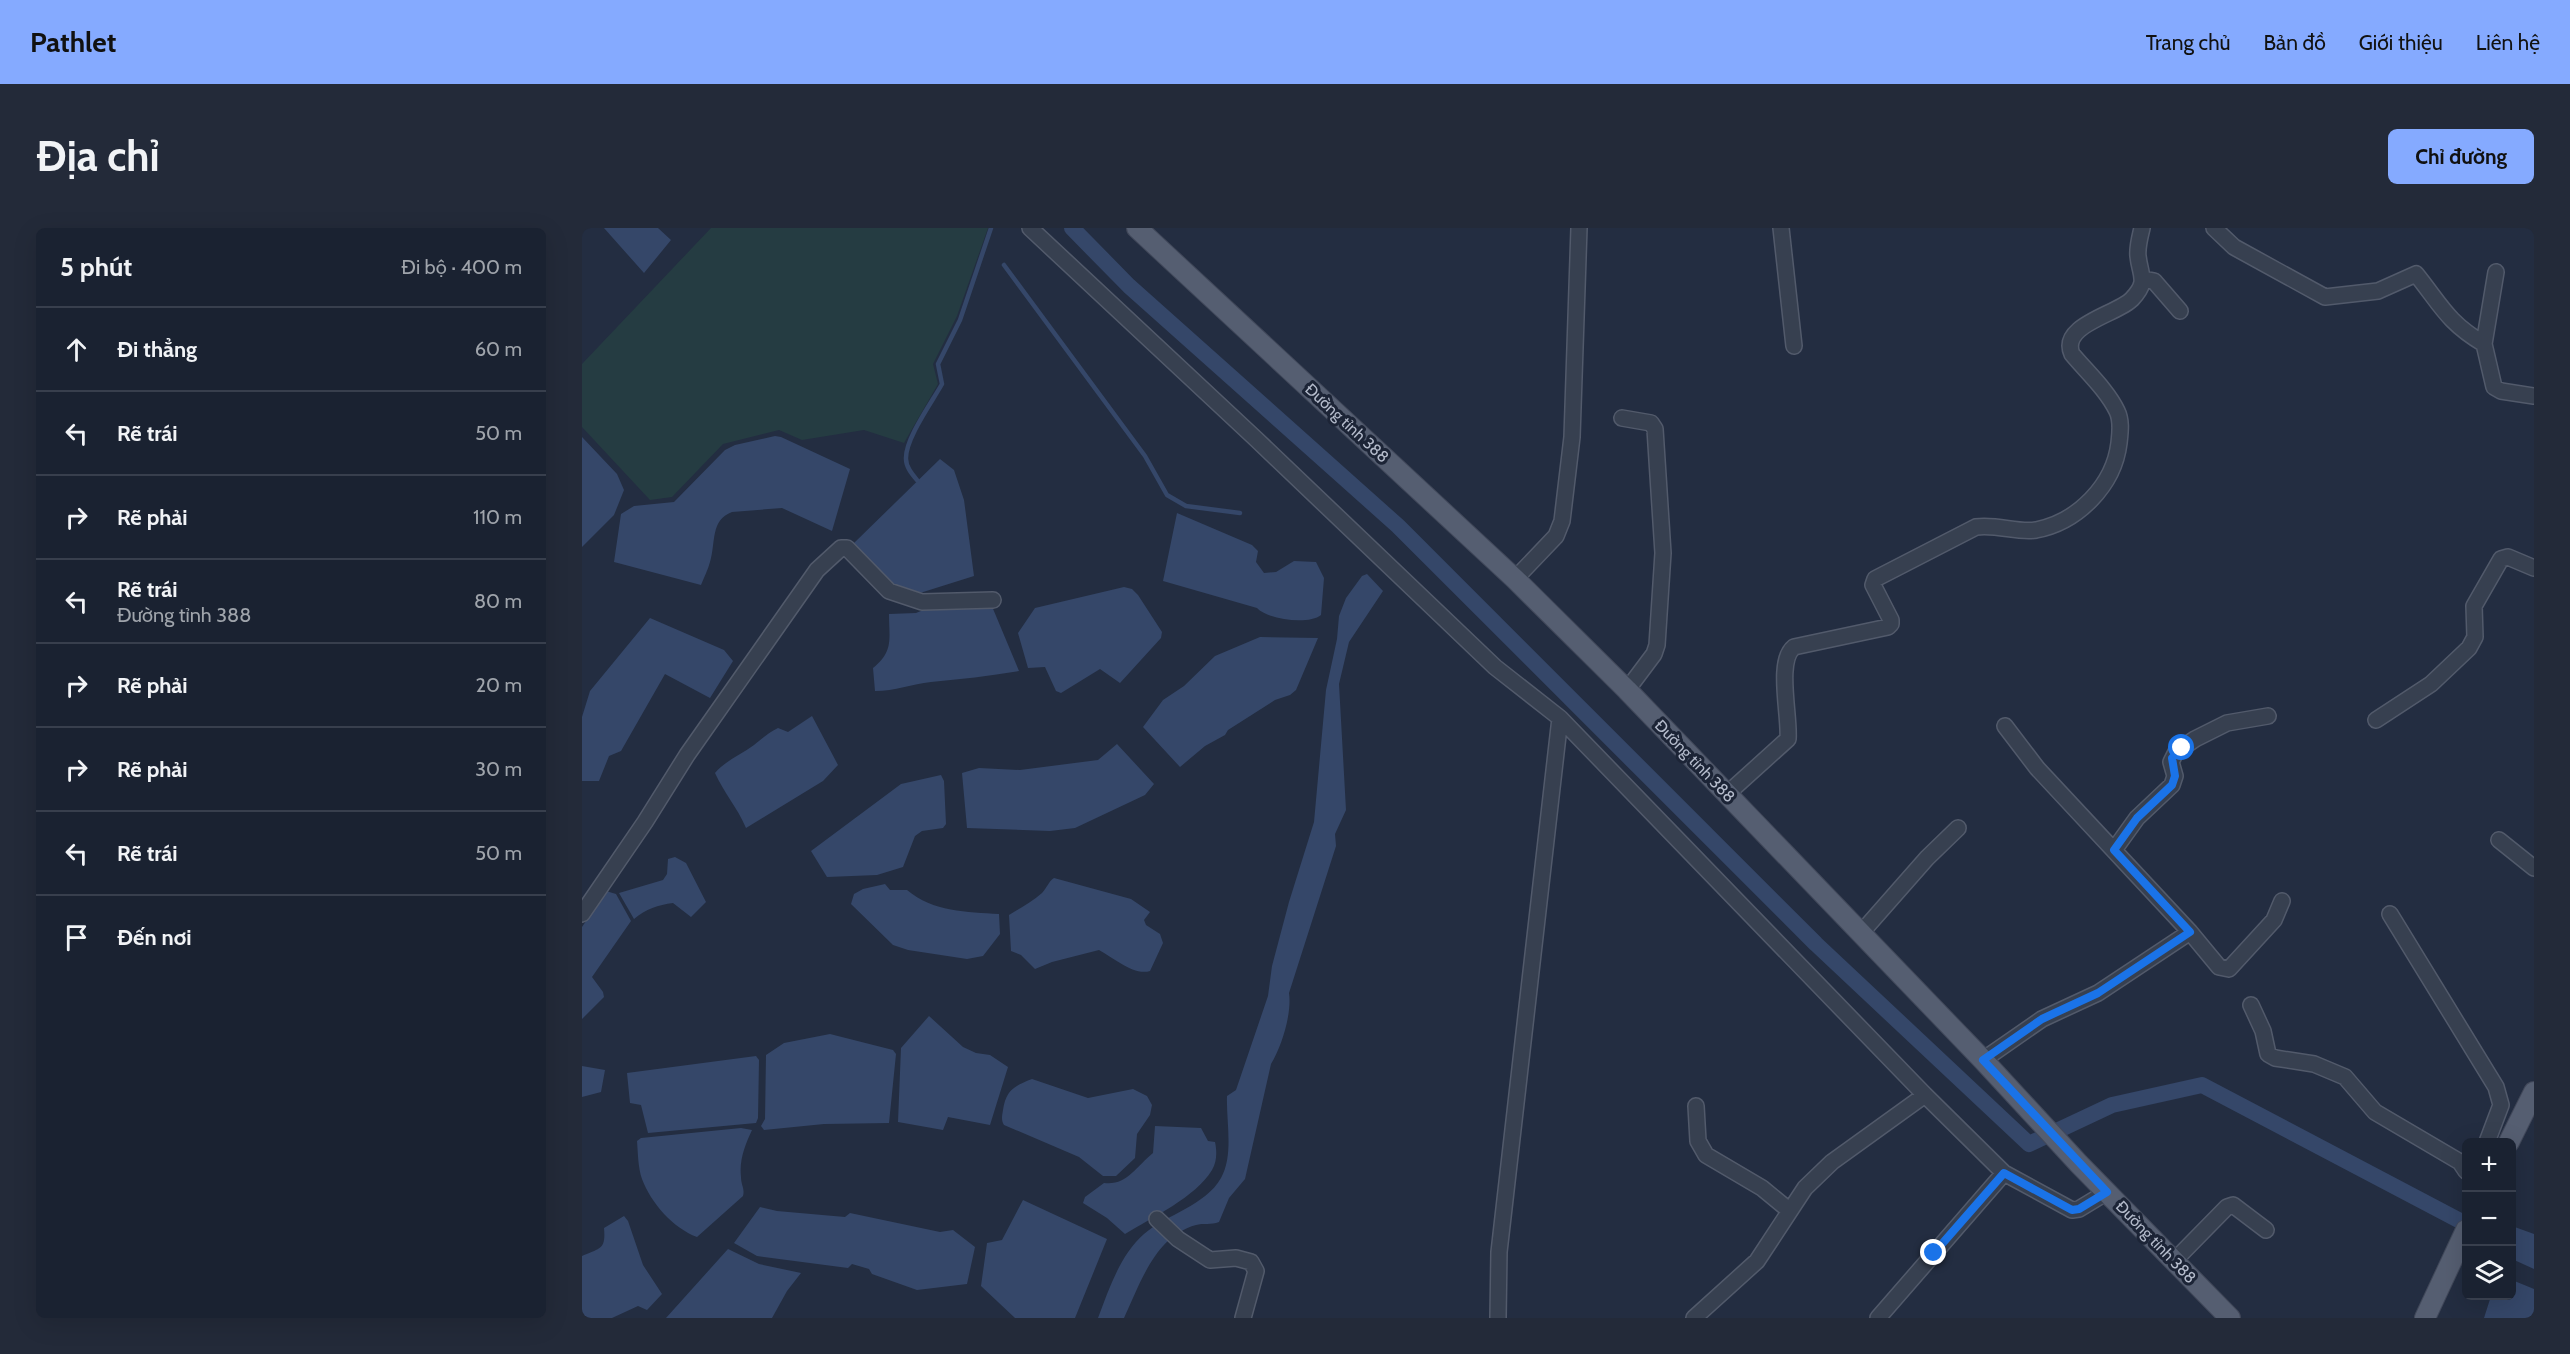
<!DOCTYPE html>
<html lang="vi">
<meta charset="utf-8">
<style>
:root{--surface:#1a2231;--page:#232a39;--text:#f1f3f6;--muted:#9fa4ab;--line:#383f4d;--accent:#85aaff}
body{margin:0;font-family:Cabin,sans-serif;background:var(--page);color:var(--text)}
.controls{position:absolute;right:18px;bottom:18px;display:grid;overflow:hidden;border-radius:9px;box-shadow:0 6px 24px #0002}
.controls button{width:54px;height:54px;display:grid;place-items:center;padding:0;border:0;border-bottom:2px solid var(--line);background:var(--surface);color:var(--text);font:30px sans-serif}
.stop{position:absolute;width:18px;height:18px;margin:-14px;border:4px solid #1a73e8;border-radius:50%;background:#fff}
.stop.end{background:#1a73e8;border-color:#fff;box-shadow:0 2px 6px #0008}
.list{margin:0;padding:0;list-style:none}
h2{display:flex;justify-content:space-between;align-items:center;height:78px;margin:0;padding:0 24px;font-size:26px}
h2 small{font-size:20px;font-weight:400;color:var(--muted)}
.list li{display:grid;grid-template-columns:39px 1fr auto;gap:18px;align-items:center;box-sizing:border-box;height:84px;padding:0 24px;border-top:2px solid var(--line)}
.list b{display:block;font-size:22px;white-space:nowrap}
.list p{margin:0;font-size:20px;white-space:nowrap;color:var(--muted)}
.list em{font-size:20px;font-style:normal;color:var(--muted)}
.icon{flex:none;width:33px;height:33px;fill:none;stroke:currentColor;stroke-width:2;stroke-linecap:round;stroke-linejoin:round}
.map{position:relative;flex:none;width:1952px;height:1090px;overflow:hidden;border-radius:9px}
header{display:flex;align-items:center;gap:36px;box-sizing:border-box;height:84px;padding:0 30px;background:var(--accent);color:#111}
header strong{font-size:28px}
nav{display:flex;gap:33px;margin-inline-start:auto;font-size:21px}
.intro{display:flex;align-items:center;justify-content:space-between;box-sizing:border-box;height:144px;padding:0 36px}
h1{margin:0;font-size:42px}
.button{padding:15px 27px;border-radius:9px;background:var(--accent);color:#111;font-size:21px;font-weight:700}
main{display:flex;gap:36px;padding:0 36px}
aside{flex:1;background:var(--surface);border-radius:9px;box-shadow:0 6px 24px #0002}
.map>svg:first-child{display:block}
.green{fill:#253c42}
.water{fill:#354769}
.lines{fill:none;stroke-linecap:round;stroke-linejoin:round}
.stream{stroke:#354769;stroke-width:4.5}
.canal{stroke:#354769;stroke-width:16}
.minor-casing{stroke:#525a6b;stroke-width:18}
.major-casing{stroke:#41485a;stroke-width:22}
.minor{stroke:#374050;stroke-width:15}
.major{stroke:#555e71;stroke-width:20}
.route{stroke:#1a73e8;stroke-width:8}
.labels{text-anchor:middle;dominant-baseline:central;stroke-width:6;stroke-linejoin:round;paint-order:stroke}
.street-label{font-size:16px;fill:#b4bbcb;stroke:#1c2436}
</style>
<header>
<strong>Pathlet</strong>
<nav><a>Trang chủ</a><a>Bản đồ</a><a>Giới thiệu</a><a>Liên hệ</a></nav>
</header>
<div class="intro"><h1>Địa chỉ</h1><a class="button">Chỉ đường</a></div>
<main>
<aside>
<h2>5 phút<small>Đi bộ · 400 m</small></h2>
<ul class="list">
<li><svg class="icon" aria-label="ahead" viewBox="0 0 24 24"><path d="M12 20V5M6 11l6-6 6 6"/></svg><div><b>Đi thẳng</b></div><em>60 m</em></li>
<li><svg class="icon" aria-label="left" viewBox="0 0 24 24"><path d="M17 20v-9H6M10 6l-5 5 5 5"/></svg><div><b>Rẽ trái</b></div><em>50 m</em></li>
<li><svg class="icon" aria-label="right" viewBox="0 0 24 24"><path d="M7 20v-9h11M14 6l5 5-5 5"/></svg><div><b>Rẽ phải</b></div><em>110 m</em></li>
<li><svg class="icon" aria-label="left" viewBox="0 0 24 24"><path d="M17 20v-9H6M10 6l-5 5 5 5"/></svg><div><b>Rẽ trái</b><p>Đường tỉnh 388</p></div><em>80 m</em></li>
<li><svg class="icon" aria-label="right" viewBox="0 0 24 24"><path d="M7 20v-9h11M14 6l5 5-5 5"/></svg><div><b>Rẽ phải</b></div><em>20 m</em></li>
<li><svg class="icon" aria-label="right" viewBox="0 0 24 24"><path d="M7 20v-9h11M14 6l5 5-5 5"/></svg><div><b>Rẽ phải</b></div><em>30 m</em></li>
<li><svg class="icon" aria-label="left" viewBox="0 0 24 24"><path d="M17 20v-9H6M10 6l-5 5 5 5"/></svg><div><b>Rẽ trái</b></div><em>50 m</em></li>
<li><svg class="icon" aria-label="arrive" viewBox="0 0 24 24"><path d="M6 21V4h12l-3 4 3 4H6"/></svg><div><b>Đến nơi</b></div></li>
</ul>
</aside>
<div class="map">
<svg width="1952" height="1090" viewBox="0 0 1952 1090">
<rect width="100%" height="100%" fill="#232d41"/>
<path class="green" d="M129,0h277l-31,88 -24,48 5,20 -34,59 -40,-13 -62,10 -23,-10 -56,14 -51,53 -22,3 -68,-73v-63z"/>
<path class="water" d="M22,0h54l13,12 -27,33z
M193,208l6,1 69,32 -18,62 -50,-23 -50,4c-22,8 -16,31 -22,50 -2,8 -6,15 -9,23l-87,-23 7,-48 13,-8 40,-4 51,-52 10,-5z
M0,209l35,37 7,16 -10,25 -32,32z
M358,231l14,11 10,30 10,76 -54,17 -26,-6 -41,-43z
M595,285l75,32 6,6 -2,11 8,11 12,-1 18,-11 22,1 8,16 -3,37c-12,10 -53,5 -64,-7l-94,-27z
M785,346l16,17 -34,51 -10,42 7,126 -11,24 1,12 -47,147c3,20 -7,53 -18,71l-26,115 -16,19 -10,24c-8,3 -16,1 -23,3 -41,11 -56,59 -72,93h-26c11,-29 22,-63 46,-84 23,-20 61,-28 77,-56 13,-23 5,-57 6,-82l9,-6 32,-94 4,-30 17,-64 25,-80 12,-132 11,-51 2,-23 7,-18 16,-22z
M542,359l8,2 6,6 24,37 -1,6 -41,45 -20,-14 -39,24 -5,-2 -11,-24 -17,1 -10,-35 17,-25z
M409,376l28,67c-29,5 -58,8 -88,11 -19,2 -36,9 -56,9l-2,-23c21,-17 16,-29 16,-54l27,-1 17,-7z
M68,390l74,32 9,11 -23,37 -45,-24 -44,77 -12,5 -10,25h-17v-64l8,-26z
M678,409l58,1 -22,52 -6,5 -15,5 -47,30 -3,5 -20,11 -25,21 -37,-40 20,-27 21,-14 31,-30z
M230,488l26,49 -15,16 -77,47c-9,-21 -22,-35 -31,-55 11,-13 26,-18 39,-28 9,-7 14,-12 24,-17l10,4z
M535,516l37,40 -9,11 -70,33 -25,3 -83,-3 -5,-55 17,-5 41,2 78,-10z
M359,547l3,6 2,43 -3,4 -21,3 -7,5 -12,31 -26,8 -50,2 -16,-26 90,-67z
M93,629l11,6 20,39 -15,15 -18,-14c-15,2 -27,6 -39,16l-15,-26 44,-13 4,-6 1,-15z
M472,650l77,21 19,13 -6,8 2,5 14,9 3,9 -13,28c-16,5 -36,-13 -51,-21l-47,12 -17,7 -14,-14 -10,-4 -2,-36c11,-7 23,-13 33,-22 5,-5 6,-11 12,-15z
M303,656l5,6h17c26,22 60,22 92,24l1,20 -17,22 -16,3 -59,-9 -15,-5 -42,-41 3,-10 9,-5z
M24,663l10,3 15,27 -39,56 11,15 1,5 -22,22v-92z
M347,788l34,31 13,6 14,2 18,12 -18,58 -42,-8 -5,13 -45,-8 3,-74z
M248,806l63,16 3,4 -7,69 -65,1 -60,6 -3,-4 4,-7 1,-64 18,-12z
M174,828l3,4 -1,58 -2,5 -108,10 -7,-28 -11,-2 -3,-30z
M0,838l23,4 -4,22 -19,5z
M450,851l56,19 45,-9 14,7 5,9 -2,10 -13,19 -2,24 -19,18h-13l-24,-19 -75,-32c-3,-5 -2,-9 -1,-15 3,-20 11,-24 29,-31z
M573,898l46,2 7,13 7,1c2,9 2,20 -3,28 -16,27 -61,48 -87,64l-18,-16 -24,-15 2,-6 19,-14c22,3 32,-16 49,-30z
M159,900l11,2c-7,15 -13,30 -11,47 0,8 4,12 2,19l-46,41c-24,-9 -46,-34 -55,-58 -4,-11 -4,-26 -5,-38l4,-3z
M441,972l84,39 -32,79h-60l-34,-32 6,-43 15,-3z
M178,979l17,4 68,6 5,-4 90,19 13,-2 22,17 -8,37 -50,6 -45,-16 -3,-5 -17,-5 -4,4 -91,-12 -23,-13z
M42,988l4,5 15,44 19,29 -15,16 -9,-4 -26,12h-30v-62c18,-8 24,-6 22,-28z
M1930,998l22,8v35l-22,-10z
M146,1021l31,15 42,9 -14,18 -15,27h-106z
M1930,1052l22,9v29h-50l7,-22h21z"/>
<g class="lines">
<path class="stream" d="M422,37l141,191 22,39 19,11 54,7
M335,252c-5,-6 -11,-13 -11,-21 -1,-20 26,-57 36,-75l-4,-20 22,-44 31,-92"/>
<path class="canal" d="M490,0l57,58 269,240 418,418 213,200 83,-39 90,-20 264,139"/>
<g class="minor-casing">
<path id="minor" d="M448,0l226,211 239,228 65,51 365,377 79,78
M1199,0l13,118
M1632,0l20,19 91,50 53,-6 38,-17c25,31 31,48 68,70
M1914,44l-12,72 10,43 7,4 33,5
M1562,51l10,2 26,30
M1040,190l29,5 4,6 8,124 -6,92 -3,9 -27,36
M933,351l41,-43 6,-15 10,-84 7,-209
M1794,492l55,-36 38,-36 6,-11 -1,-31 27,-47 7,-2 26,11
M1423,498l32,42 153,164
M1145,566l61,-55c2,-23 -12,-78 6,-92l94,-20 3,-3v-4l-18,-35 2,-6 101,-52c21,-3 42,6 60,3 42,-8 78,-45 83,-87 1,-10 3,-22 -2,-32 -10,-21 -31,-40 -45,-57 -13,-29 46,-40 60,-55 17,-18 8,-23 6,-43 -1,-9 2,-19 4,-28
M1917,612l35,28
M1532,622l23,-32 35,-33 3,-9 -4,-14 5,-10 19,-13 32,-16 41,-7
M0,686l63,-92 42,-67 130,-185 24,-22h6l42,43 33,11 71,-2
M1808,686l106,173 5,18 -14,37
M1279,705l66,-75 31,-30
M1669,777l12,26 5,23 7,4 39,6 31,13 30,35 85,50 6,9
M1401,832l59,-41 56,-26 92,-61 29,35 10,2 45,-49 8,-19
M1114,878l2,35 8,14 56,33 28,23
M575,991l21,20 32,21 26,-2 15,4 5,9 -13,47
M1592,1033l53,-54 6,-2 33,25
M916,1090l1,-66 61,-534
M1112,1090l63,-57 48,-73 27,-26 93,-67
M1296,1090l126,-145 68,37 7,-1 28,-17"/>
</g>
<g class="major-casing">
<path id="major" d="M555,0l378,351 112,111 356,370 96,104 151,154
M1927,914l25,-50
M1843,1090l41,-88"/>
</g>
<use href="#minor" class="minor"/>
<use href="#major" class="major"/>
</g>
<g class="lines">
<path class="route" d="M1352,1025l70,-80 68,37 7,-1 28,-17 -124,-132 59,-41 56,-26 92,-61 -76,-82 23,-32 35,-33 3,-9 -3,-18 10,-10"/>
</g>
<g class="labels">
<g class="street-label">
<text transform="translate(765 195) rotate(43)">Đường tỉnh 388</text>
<text transform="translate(1113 533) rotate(46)">Đường tỉnh 388</text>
<text transform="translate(1574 1014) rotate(46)">Đường tỉnh 388</text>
</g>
</g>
</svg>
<div class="controls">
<button>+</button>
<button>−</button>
<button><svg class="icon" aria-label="layers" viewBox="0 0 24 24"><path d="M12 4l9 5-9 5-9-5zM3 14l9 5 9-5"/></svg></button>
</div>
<div class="stop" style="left:1600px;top:520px"></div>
<div class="stop end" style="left:1352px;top:1025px"></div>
</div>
</main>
